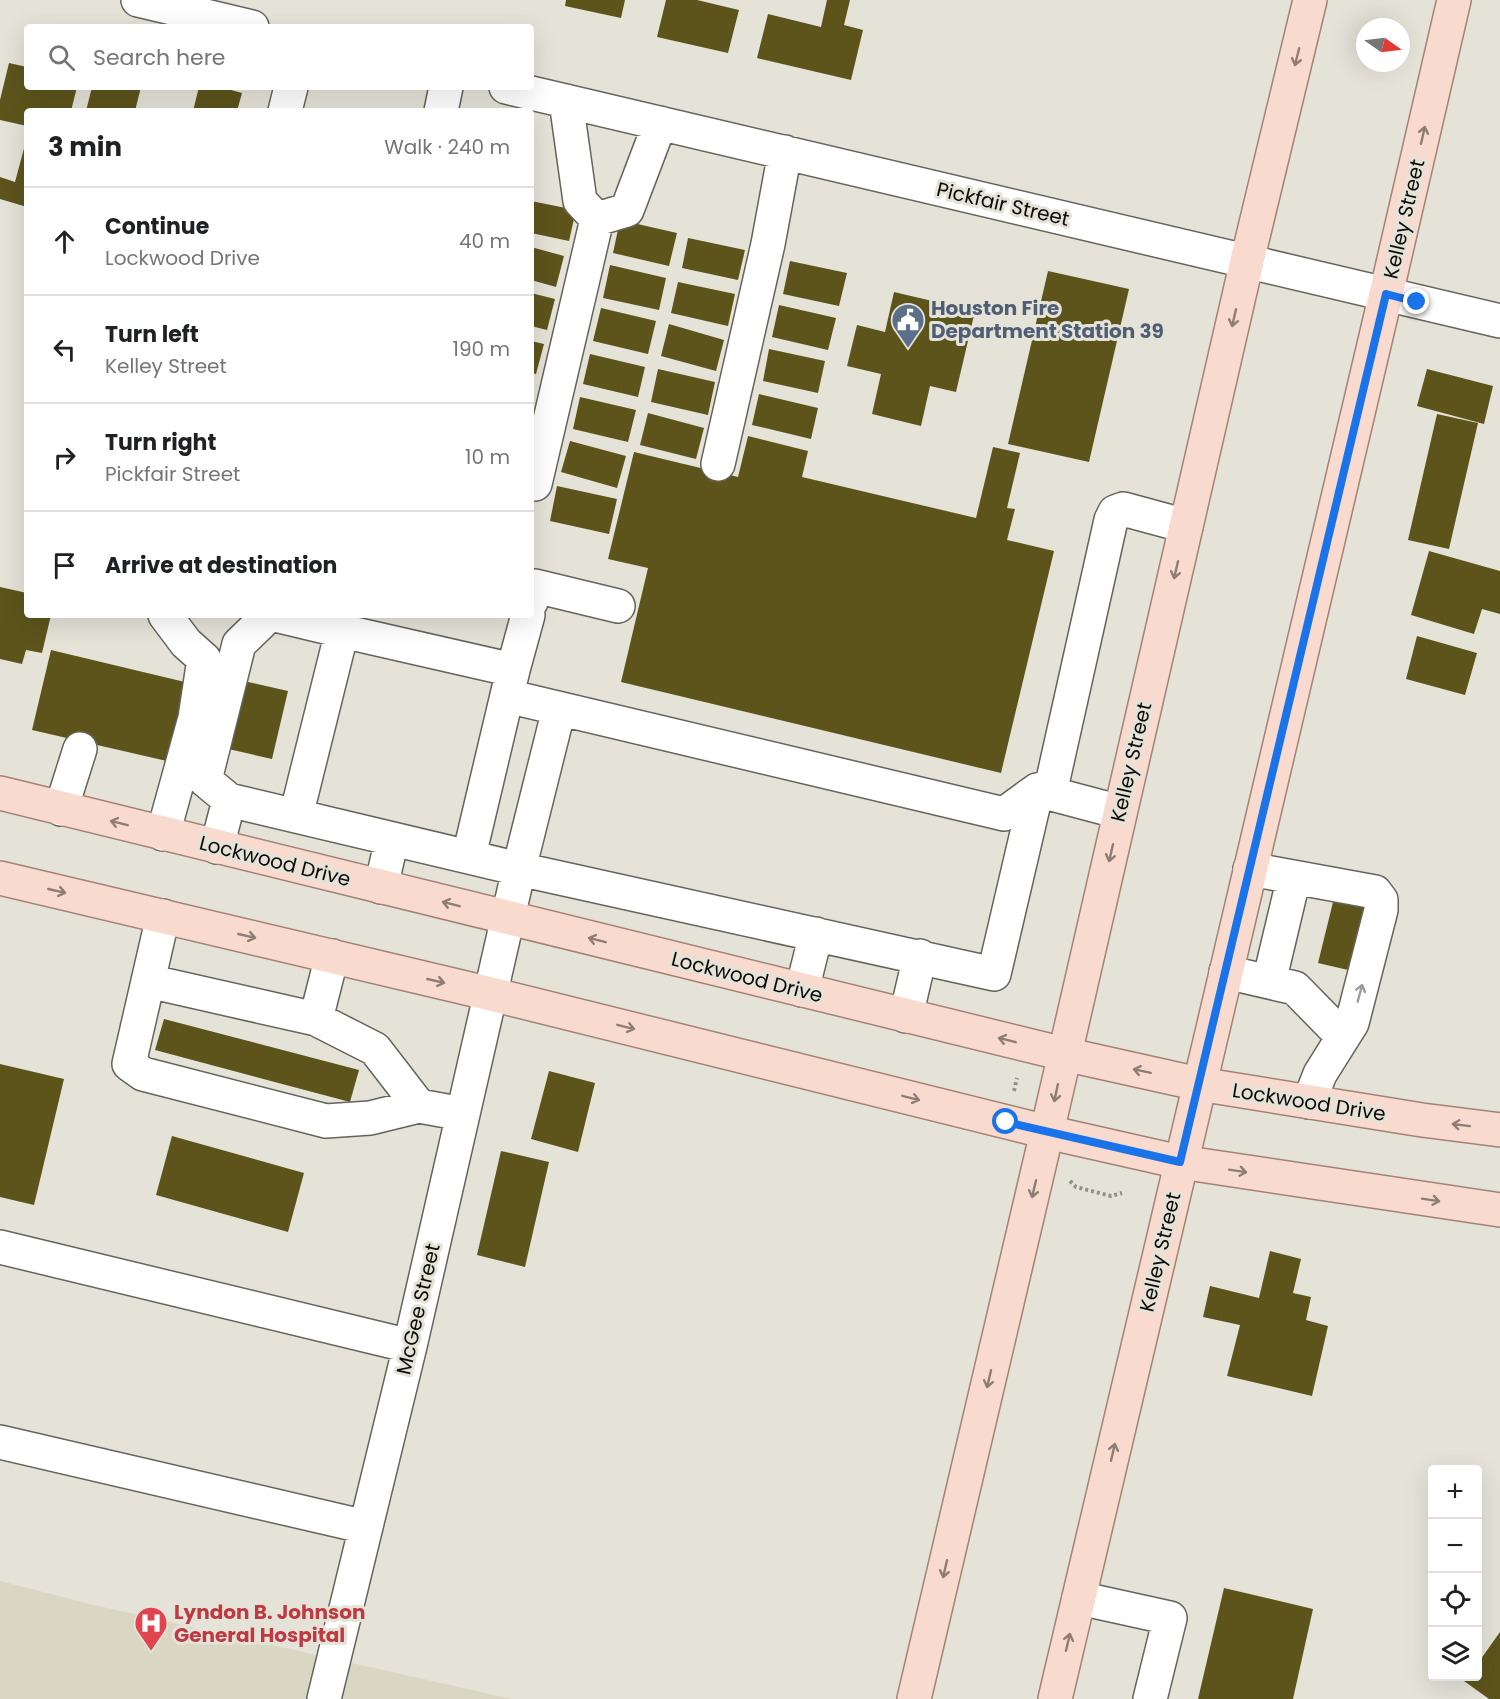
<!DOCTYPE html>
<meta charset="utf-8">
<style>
:root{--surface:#fff;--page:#f2f2f2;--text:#202124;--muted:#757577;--line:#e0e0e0}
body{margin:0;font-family:Poppins,sans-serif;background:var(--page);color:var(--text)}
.controls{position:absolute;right:18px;bottom:18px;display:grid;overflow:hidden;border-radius:6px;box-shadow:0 6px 24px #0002}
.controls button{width:54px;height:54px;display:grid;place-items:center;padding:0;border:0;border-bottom:2px solid var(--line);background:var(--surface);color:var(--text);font:30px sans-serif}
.compass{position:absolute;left:1356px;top:18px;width:54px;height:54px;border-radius:50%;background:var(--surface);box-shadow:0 6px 24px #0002;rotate:104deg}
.stop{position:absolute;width:18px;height:18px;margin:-14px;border:4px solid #1a73e8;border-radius:50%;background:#fff}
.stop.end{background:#1a73e8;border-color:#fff;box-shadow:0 2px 6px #0008}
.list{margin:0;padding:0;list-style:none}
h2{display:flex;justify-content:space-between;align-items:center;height:78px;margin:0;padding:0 24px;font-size:26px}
h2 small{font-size:20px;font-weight:400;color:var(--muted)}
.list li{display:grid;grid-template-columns:39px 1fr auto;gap:18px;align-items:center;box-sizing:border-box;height:108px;padding:0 24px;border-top:2px solid var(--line)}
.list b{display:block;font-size:22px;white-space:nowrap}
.list p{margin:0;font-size:20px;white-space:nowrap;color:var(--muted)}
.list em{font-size:20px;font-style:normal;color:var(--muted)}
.icon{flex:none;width:33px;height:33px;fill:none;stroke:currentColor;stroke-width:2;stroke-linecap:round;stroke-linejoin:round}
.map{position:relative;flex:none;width:1500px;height:1699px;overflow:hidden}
.search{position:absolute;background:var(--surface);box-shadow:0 6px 24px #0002;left:24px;top:24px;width:510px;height:66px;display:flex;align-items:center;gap:15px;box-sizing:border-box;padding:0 21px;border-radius:6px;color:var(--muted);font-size:22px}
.panel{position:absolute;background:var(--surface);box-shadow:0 6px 24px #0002;left:24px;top:108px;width:510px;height:510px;border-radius:6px}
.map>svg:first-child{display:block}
.built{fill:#d9d6c4}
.building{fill:#5d541c}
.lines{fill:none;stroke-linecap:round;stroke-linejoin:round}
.minor-casing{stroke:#65645b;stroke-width:36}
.major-casing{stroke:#a38275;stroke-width:36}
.path{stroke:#918f87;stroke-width:4;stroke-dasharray:3 3;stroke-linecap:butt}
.minor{stroke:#fff;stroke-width:33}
.major{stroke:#f9dacf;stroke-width:33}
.oneway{stroke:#8e7d75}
.oneway2{stroke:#9e9d9c}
.route{stroke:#1a73e8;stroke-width:8}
.labels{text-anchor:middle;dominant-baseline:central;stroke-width:6;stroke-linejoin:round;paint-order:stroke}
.street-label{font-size:20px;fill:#0c0b08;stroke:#e5e3d8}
.service-label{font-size:20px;font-weight:bold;fill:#4e5e75;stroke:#e5e3d8;text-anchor:start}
.health-label{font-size:20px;font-weight:bold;fill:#be3a42;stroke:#e5e3d8;text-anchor:start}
</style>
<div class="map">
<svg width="1500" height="1699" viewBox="0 0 1500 1699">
<rect width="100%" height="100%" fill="#e5e3d8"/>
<path class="built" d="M0,1581l94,24 418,94h-512z"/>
<path class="building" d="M566,0h59l-4,18 -56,-12z
M666,0h31l42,10 -11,43 -71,-16z
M827,0h23l-6,25 19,5 -12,50 -94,-22 11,-44 53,13z
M9,63l18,4v20h50l-6,24h-44v15l-27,-6v-20z
M92,87h49l-6,24h-49z
M199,87h21l22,6 -5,18h-44z
M26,141h1v66l-27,-8v-22l15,5z
M531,201l45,9 -7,31 -38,-8z
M620,220l57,13 -8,33 -56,-13z
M688,238l57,12 -7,30 -56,-12z
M531,247l33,9 -8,31 -25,-7z
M790,261l57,12 -8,33 -56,-12z
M610,265l56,13 -7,32 -56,-12z
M1048,271l81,18 -40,173 -81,-18z
M678,282l57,12 -7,32 -57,-13z
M894,292l81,19 -19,81 -26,-6 -9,40 -49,-12 9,-40 -34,-8 10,-41 28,7z
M531,293l24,6 -8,31 -16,-4z
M779,305l57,13 -8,32 -56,-13z
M601,308l55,13 -8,33 -55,-13z
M669,324l55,16 -8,31 -55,-15z
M531,341l13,3 -8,30 -5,-1z
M769,349l56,12 -7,32 -55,-12z
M590,354l55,13 -7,30 -55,-13z
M658,369l57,13 -7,33 -57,-13z
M1427,369l66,17 -9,38 -67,-18z
M759,394l59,14 -7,31 -59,-14z
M580,397l56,13 -8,32 -55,-13z
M648,413l56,15 -8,31 -56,-14z
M1437,414l41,9 -29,126 -41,-9z
M748,436l60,15 -6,26 174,41 17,-71 27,6 -13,55 8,1 -8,31 47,11 -53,222 -380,-91 27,-114 -40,-9 26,-107 104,25z
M570,441l56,15 -9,32 -56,-16z
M557,486l60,13 -8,35 -59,-13z
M1429,551l71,20v43l-18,-5 -8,25 -63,-19z
M0,587l27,6v22h24l-9,38 -16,-3 -4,14 -22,-5z
M1417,636l60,17 -12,42 -59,-16z
M51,650l138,33 -18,79 -139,-32z
M239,680l49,11 -16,68 -48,-11z
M1335,894l42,9 -16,70 -43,-10z
M164,1019l195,51 -9,32 -195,-52z
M0,1064l64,15 -30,126 -34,-8z
M549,1071l46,12 -17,69 -47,-13z
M172,1136l132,37 -16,59 -132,-37z
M501,1151l48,11 -24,105 -48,-12z
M1270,1251l31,8 -8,34 18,4 -5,23 22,6 -16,70 -85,-20 13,-51 -37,-8 7,-31 49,12z
M1224,1588l89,21 -20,90h-95z
M1500,1632v67h-11l-25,-18 4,-5h10v-13z"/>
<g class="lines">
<g class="minor-casing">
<path id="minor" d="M138,0l114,27
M506,87l994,234
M566,101l14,100 17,18 30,-9 33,-87
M285,111l6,-24
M441,111l5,-24
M718,464l50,-220 17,-92
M535,484l62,-265
M531,602l4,-16 83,20
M275,615l67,16
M513,670l15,-55
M507,696l497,118 33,-24 83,22
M1050,793l61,-273 4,-8 8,-3 63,17
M229,800l-24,-20 34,-136 30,-29
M61,809l19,-60
M296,816l46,-185 171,39 -44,186
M163,834l32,-116 9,-59 -18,-16 -21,-28
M217,847l12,-47 290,69 475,105 43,-184
M1250,869l125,23 6,8v10l-29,113 -32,51 -11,28
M381,887l11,-48
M163,916l-34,148 14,10 183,47 44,-3 49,-12 44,8
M1226,972l69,16 48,49
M148,981l168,38 16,-63
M1269,982l25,-105
M802,990l14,-56
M906,1016l14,-60
M316,1019l59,30 44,57
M0,1247l410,99
M0,1442l366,85
M1079,1598l91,20 -20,81
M324,1699l86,-353 109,-477 40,-160"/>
</g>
<g class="major-casing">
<path id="major" d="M0,793l1064,261 135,30 223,36 78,10
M0,878l491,116 556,138 133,30 320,48
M914,1699l133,-567 200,-871 63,-261
M1055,1699l331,-1405 68,-294"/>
</g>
<path class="path" d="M1014,1091l3,-13
M1070,1181l6,6 35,9 11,-3"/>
<use href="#minor" class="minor"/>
<use href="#major" class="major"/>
</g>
<defs><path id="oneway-shaft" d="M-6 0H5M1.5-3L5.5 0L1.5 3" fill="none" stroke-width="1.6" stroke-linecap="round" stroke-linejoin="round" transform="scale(1.5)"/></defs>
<g class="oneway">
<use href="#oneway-shaft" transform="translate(1297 57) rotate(104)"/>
<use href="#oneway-shaft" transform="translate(1423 135) rotate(-77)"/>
<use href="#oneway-shaft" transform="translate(1234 318) rotate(103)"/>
<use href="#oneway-shaft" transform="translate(1176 570) rotate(103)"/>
<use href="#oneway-shaft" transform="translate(119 823) rotate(-166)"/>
<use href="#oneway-shaft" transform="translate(1111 853) rotate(103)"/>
<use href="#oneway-shaft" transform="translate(57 891) rotate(13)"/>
<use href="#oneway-shaft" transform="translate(451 904) rotate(-166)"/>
<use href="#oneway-shaft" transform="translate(247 936) rotate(13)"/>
<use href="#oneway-shaft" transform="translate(597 940) rotate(-166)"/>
<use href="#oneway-shaft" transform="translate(436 981) rotate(13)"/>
<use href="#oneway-shaft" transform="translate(626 1027) rotate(14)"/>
<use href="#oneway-shaft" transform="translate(1007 1040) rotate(-166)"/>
<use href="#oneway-shaft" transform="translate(1142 1071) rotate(-168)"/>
<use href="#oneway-shaft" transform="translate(1056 1093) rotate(102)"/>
<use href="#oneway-shaft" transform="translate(911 1098) rotate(14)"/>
<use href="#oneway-shaft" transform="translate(1461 1125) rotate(-173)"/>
<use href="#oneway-shaft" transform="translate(1238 1171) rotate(9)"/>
<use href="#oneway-shaft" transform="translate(1034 1189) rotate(103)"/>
<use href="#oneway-shaft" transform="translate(1431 1200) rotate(9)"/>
<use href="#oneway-shaft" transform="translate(989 1379) rotate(103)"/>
<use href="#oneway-shaft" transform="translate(1113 1452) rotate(-77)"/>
<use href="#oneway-shaft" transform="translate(945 1569) rotate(103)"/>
<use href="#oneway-shaft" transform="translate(1068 1642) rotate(-77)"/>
</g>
<use class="oneway2" href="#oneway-shaft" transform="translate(1360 993) rotate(-75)"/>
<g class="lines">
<path class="route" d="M1006,1122l174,40 206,-868 31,8"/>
</g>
<defs>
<g id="civic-pin" transform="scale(1.725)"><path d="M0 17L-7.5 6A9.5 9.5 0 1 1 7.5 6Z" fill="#5c6f8a" stroke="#e5e3d8"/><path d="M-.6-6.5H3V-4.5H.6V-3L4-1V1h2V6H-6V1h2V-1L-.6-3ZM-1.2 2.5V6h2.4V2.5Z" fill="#fff"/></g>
<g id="hospital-pin" transform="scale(1.725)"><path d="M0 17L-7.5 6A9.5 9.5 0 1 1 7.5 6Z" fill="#e0444e" stroke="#e5e3d8"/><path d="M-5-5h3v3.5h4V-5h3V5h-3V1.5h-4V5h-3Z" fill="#fff"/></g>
</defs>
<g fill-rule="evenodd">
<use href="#civic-pin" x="908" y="320"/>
<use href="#hospital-pin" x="151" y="1623"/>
</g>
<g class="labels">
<g class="street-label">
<text transform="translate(1003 204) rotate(13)">Pickfair Street</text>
<text transform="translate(1404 219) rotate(-77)">Kelley Street</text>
<text transform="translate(1131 762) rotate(-77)">Kelley Street</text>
<text transform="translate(275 861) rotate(14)">Lockwood Drive</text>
<text transform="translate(747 977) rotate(14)">Lockwood Drive</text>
<text transform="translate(1309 1102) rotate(9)">Lockwood Drive</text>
<text transform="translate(1160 1252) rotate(-77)">Kelley Street</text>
<text transform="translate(418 1309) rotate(-77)">McGee Street</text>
</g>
<g class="service-label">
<text x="931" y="308">Houston Fire<tspan x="931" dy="23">Department Station 39</tspan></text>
</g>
<g class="health-label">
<text x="174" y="1612">Lyndon B. Johnson<tspan x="174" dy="23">General Hospital</tspan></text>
</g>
</g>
</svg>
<div class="controls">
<button>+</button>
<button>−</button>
<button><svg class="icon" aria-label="locate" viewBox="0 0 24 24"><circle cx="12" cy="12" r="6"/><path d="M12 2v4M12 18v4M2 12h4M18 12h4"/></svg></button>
<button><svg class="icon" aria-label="layers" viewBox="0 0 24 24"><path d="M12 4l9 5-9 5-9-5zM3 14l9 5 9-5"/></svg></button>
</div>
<svg class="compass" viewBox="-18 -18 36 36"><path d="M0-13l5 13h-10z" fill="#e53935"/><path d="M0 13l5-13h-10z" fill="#757577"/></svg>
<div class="stop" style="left:1006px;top:1122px"></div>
<div class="stop end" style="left:1417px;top:302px"></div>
<div class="search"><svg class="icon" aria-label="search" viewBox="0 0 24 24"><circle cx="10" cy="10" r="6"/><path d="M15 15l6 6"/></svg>Search here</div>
<section class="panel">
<h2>3 min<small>Walk · 240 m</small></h2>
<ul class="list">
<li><svg class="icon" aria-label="ahead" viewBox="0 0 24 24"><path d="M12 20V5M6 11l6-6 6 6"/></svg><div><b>Continue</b><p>Lockwood Drive</p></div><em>40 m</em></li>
<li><svg class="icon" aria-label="left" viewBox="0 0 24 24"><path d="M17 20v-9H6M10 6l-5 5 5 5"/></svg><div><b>Turn left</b><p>Kelley Street</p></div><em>190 m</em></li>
<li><svg class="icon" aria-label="right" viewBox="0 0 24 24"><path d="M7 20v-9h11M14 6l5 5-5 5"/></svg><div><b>Turn right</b><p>Pickfair Street</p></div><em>10 m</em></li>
<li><svg class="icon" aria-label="arrive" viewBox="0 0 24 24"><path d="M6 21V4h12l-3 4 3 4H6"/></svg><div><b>Arrive at destination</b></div></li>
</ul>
</section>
</div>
